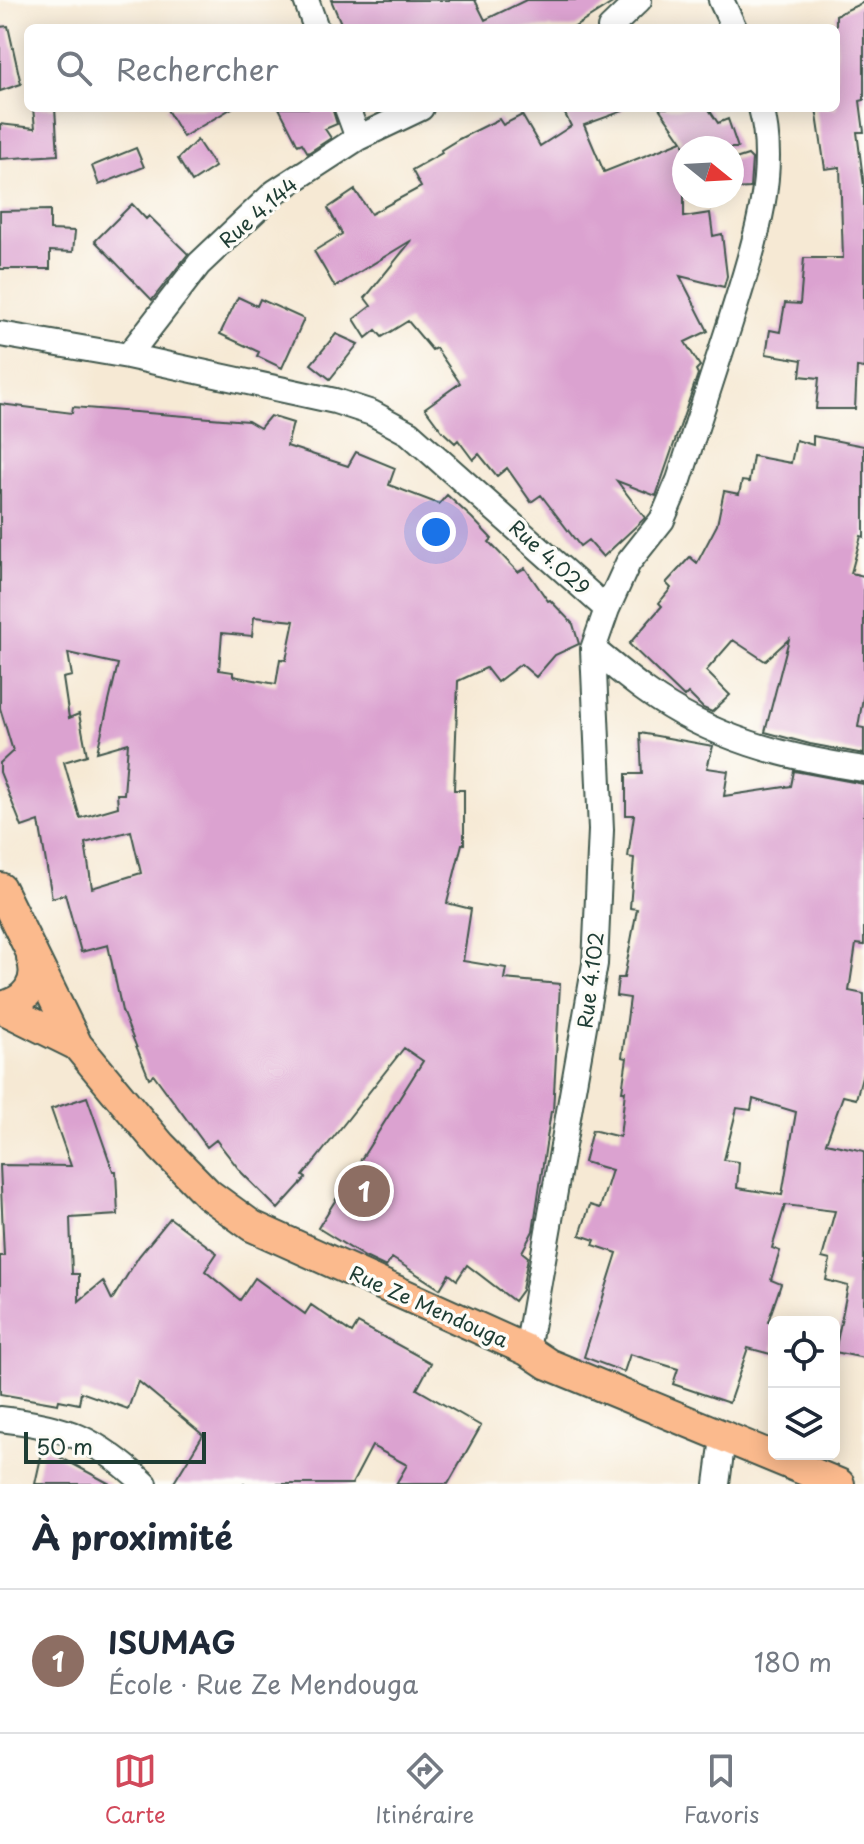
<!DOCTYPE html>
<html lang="fr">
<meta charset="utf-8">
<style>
:root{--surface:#fff;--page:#f6f6f7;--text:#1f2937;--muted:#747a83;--line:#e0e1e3;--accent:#d1495b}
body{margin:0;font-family:"Playpen Sans",sans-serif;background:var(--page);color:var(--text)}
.controls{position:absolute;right:24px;bottom:24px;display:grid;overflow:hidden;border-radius:12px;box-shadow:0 4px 20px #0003}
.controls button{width:72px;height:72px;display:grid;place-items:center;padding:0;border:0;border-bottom:2px solid var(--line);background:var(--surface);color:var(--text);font:40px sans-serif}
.compass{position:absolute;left:672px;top:136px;width:72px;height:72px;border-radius:50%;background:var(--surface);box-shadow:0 4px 20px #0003;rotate:108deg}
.scale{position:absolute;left:24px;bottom:20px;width:182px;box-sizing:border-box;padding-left:8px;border:4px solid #1f3d34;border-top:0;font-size:22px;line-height:28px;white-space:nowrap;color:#1f3d34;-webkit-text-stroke:6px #fdfcf7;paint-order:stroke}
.you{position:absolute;left:436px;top:532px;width:28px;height:28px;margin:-20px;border:6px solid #fff;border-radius:50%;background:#1a73e8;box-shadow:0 0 0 12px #1a73e833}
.badge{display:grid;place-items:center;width:52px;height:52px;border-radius:50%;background:var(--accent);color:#fff;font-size:26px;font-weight:700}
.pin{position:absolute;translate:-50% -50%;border:4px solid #fff;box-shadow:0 2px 8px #0006}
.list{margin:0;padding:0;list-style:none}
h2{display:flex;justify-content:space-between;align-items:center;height:104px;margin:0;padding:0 32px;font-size:34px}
h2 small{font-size:26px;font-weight:400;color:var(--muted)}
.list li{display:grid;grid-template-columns:52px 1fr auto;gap:24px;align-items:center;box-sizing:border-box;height:144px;padding:0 32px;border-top:2px solid var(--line)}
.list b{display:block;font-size:30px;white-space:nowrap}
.list p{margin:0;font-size:26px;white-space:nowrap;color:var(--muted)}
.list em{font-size:26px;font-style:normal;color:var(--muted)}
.icon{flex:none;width:44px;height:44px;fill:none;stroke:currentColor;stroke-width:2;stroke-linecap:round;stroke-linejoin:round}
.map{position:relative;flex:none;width:864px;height:1484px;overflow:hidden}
.search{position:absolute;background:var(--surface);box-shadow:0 4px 20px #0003;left:24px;right:24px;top:24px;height:88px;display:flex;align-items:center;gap:20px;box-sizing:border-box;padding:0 28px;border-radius:12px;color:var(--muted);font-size:30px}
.sheet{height:248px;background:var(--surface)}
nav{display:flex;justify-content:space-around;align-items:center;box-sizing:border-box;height:112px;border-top:2px solid var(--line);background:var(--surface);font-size:22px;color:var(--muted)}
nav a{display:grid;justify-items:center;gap:4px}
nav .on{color:var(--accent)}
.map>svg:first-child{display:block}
.building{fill:#dba2d0;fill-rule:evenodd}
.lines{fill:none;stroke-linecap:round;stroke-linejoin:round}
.minor-casing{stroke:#3f574c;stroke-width:28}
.major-casing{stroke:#3f574c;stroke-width:34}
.minor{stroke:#fff;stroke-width:24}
.major{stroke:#fbba8d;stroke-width:30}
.labels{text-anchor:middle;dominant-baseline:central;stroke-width:7;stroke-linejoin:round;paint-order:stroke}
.street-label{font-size:20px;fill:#1f3d34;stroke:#fdfcf7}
</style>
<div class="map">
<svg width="864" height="1484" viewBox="0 0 864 1484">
<rect width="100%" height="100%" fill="#fdfcf7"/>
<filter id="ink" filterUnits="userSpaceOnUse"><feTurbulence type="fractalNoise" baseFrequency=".0125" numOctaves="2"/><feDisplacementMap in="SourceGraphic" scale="16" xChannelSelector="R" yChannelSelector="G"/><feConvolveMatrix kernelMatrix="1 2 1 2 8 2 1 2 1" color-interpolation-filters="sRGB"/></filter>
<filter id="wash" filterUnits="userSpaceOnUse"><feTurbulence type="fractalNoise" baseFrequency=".006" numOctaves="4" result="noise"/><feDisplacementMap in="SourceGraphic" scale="32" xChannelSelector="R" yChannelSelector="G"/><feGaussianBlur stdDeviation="1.8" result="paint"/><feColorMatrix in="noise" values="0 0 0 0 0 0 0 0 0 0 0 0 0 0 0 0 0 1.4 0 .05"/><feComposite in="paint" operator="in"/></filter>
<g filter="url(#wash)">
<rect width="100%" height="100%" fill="#f6e9d4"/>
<g id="blocks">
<path class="building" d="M331,0h144l10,20 41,-20h91l-44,28h-230z
M864,2v98l-4,1 4,31h-7l7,54v182l-7,-1 -2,42h-39l3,-31 -19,-2 2,-16 -36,-6 4,-24 10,2 5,-29 15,1 4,-46h39l-3,-91 -15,2 -9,-61h20v-93z
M8,26l13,58 -21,7v-64z
M33,108h22l3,47 -58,4v-35l35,4z
M166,108h66l-49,29z
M279,108h53l5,16 -12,5 6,9 -23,15 -6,-10 -4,2z
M562,108h60l1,3 -39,14 20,47 78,-31 -23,-33h49l10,15 10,-4 10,29h-51l-3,-4v73l26,-4 3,23 9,-2 5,42 -3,11 -44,-11 28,55 -23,11 15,24 -4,4 2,4 -42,122 -39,-15 28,37 -42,39 -15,-17 -8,6 -39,-51 -10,7 -24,-34 -10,8 -18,-22 -6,6 -15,-20 -3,3 -13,-12 -17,-23 35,-25 -24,-35 -4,2 -24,-29 -26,16 -6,-7 -10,8 -12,-19 17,-13 -6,-8 47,-58 -77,47 -21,-36 28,-17 -14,-26 27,-18 16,24 50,-27 -9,-17 30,-17 -1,-3 18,-11 40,-20 4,6 19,-10 18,31 31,-20z
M197,140l18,27 -23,15 -14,-23z
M136,148l8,19 -45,18 -7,-19z
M748,155l4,4 -2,29 -18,1v-29z
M132,204l14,15 3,-3 39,38 -36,46 -57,-59z
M50,210v20l25,1 -2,21 -23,-1v18h-50v-58z
M238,297l19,9 3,-7 44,20 -22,49 -25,-12 2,-4 -39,-18z
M336,334l22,10 -28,35 -19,-15z
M0,404l72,9 1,-6 175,14 12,7 10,-12 23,7 -6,23 61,20 8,-14 39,16 -6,17 50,19 8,-9 25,23 20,21 -3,3 29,30 7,-4 23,33 2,-1 23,24 6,20 -24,11 -19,22 -15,-13 -24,18 -11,-14 -28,13 -4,109h10v54h-2l-15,59 24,6 -8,52 43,7 -2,11 56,5 -7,127h-2l-18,120 -11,21 6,5 -6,33 -8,11 -47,-36 -10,15 -8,-6 -9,15 -48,-31 -6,9 -21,-10 -47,-29 105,-167 -19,-13 -101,128 3,2 -28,31 -36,-36 -26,-33 -9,7 -53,-72 -5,3 -27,-67 -14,-66 -27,7 -16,-58 -13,4 -13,-77 -17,6 -22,-55v-9l13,-12 -13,-43zM254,617l40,4 -8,39 -6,-1 -4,25 -43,-8v-4l-14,-2 3,-37 30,3zM68,653l50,11 -21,88 31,-9 -4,51h-7l1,13 -38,11 -16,-56 23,-7 -8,-41 -10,4 -6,-40 9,-2zM131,831l10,42 -49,15 -7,-45z
M813,436l51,10v91l-3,-1 -10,37 13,3v116l-6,35 6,1v26l-54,-10 -45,-12 24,-93 -24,22 -32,-21 -27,31 24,24 -18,17 -9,-4 -15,-15 -4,4 -55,-53 33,-38 -3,-3 12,-15 -5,-5 24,-26 7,6 20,-38 7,-34 15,3 3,-13 7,1 4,-26 38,7 5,-23 17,5z
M640,733l73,13 -6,22 21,3 -4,25 67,-10 3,-15 70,13v161l-8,-1 -7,47 15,3v75l-8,30 -13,-3 -17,47 38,8v207l-29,-6 13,-66 -22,-6 4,-20 -8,-2 13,-47 -50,-6 -13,43 8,3 -9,29 10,4 -13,38 6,1v32l-26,-7 -19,55 -56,-19 5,-15 -48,-15 -6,18 -40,-15 33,-104 -24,-8 2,-5 -15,-5 10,-30 10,3 12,-38 -28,-8 8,-32 28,7 5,-46h-3l5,-33 -5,-1 8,-59 -14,-2 2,-18h6l13,-69 -7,-1 4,-50 -6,-1 6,-42h-8v-41h16zM753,1099l43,13 -14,83 -45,-7 2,-26 -15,-2 13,-52 14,2z
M87,1097l26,74h3l2,44 -48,3 2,56h7v27l24,-20 9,19 27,-44 31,-38 47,35 -12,18 35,29 15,-22 50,36 6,-9 41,28 6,-10 73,40 -14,26 64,37 -33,58h-52l11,-19 -35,-19 -20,38h-179l30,-49 -65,-54 -10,28 -47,-17 -2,12 -20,-4 -1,4 -58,-10v-138h4l-4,-91 71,1 -20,-57z
M43,1448l67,36h-75z"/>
</g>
</g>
<g filter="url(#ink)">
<use href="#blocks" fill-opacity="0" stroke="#3f574c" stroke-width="2"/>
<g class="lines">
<g class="minor-casing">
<path id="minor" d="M306,0l10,28
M721,0l13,28
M610,28l29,-28
M347,108l11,30
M0,334l128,22 207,45 37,12 37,20 198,176 21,-46 34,-43 17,-40c17,-52 34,-104 51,-157 20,-65 50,-146 31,-215
M128,356l71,-92 76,-72 83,-54 63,-30
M593,649c17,14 35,29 53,42 64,47 141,67 218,78
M527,1350l68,-386 6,-134 -8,-181 14,-40
M0,1419c66,7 97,20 145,65
M717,1484l6,-46"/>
</g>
<g class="major-casing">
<path id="major" d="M0,888l77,157 84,101 47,48 44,32 275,124 21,14 291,120
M0,1007c25,-4 41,-24 32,-49
M0,1007l77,38"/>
</g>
<use href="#minor" class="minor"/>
<use href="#major" class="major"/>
</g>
</g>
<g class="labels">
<g class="street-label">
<text transform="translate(258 212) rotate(-41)">Rue 4.144</text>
<text transform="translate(550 557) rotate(42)">Rue 4.029</text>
<text transform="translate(590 980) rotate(-83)">Rue 4.102</text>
<text transform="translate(429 1306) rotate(24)">Rue Ze Mendouga</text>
</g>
</g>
</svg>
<div class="controls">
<button><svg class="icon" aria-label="locate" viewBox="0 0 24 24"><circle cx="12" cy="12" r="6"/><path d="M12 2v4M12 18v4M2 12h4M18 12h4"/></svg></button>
<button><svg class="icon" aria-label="layers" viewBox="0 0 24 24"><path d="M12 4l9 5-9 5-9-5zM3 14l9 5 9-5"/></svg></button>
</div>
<svg class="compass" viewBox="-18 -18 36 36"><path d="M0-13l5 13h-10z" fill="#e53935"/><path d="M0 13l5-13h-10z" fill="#747a83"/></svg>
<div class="scale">50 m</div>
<div class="you"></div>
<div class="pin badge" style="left:364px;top:1191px;background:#8d6e63">1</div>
<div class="search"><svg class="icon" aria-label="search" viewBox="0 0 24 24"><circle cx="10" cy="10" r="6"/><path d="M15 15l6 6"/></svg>Rechercher</div>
</div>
<section class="sheet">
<h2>À proximité<small></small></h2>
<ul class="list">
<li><span class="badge" style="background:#8d6e63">1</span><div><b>ISUMAG</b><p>École · Rue Ze Mendouga</p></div><em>180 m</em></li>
</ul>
</section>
<nav>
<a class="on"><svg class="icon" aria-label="map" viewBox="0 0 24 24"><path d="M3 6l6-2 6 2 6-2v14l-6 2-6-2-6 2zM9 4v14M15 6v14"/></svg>Carte</a>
<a><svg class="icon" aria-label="directions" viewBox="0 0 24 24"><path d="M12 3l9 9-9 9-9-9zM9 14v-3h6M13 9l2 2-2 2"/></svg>Itinéraire</a>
<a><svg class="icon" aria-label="saved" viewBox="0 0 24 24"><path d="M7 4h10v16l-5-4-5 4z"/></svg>Favoris</a>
</nav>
